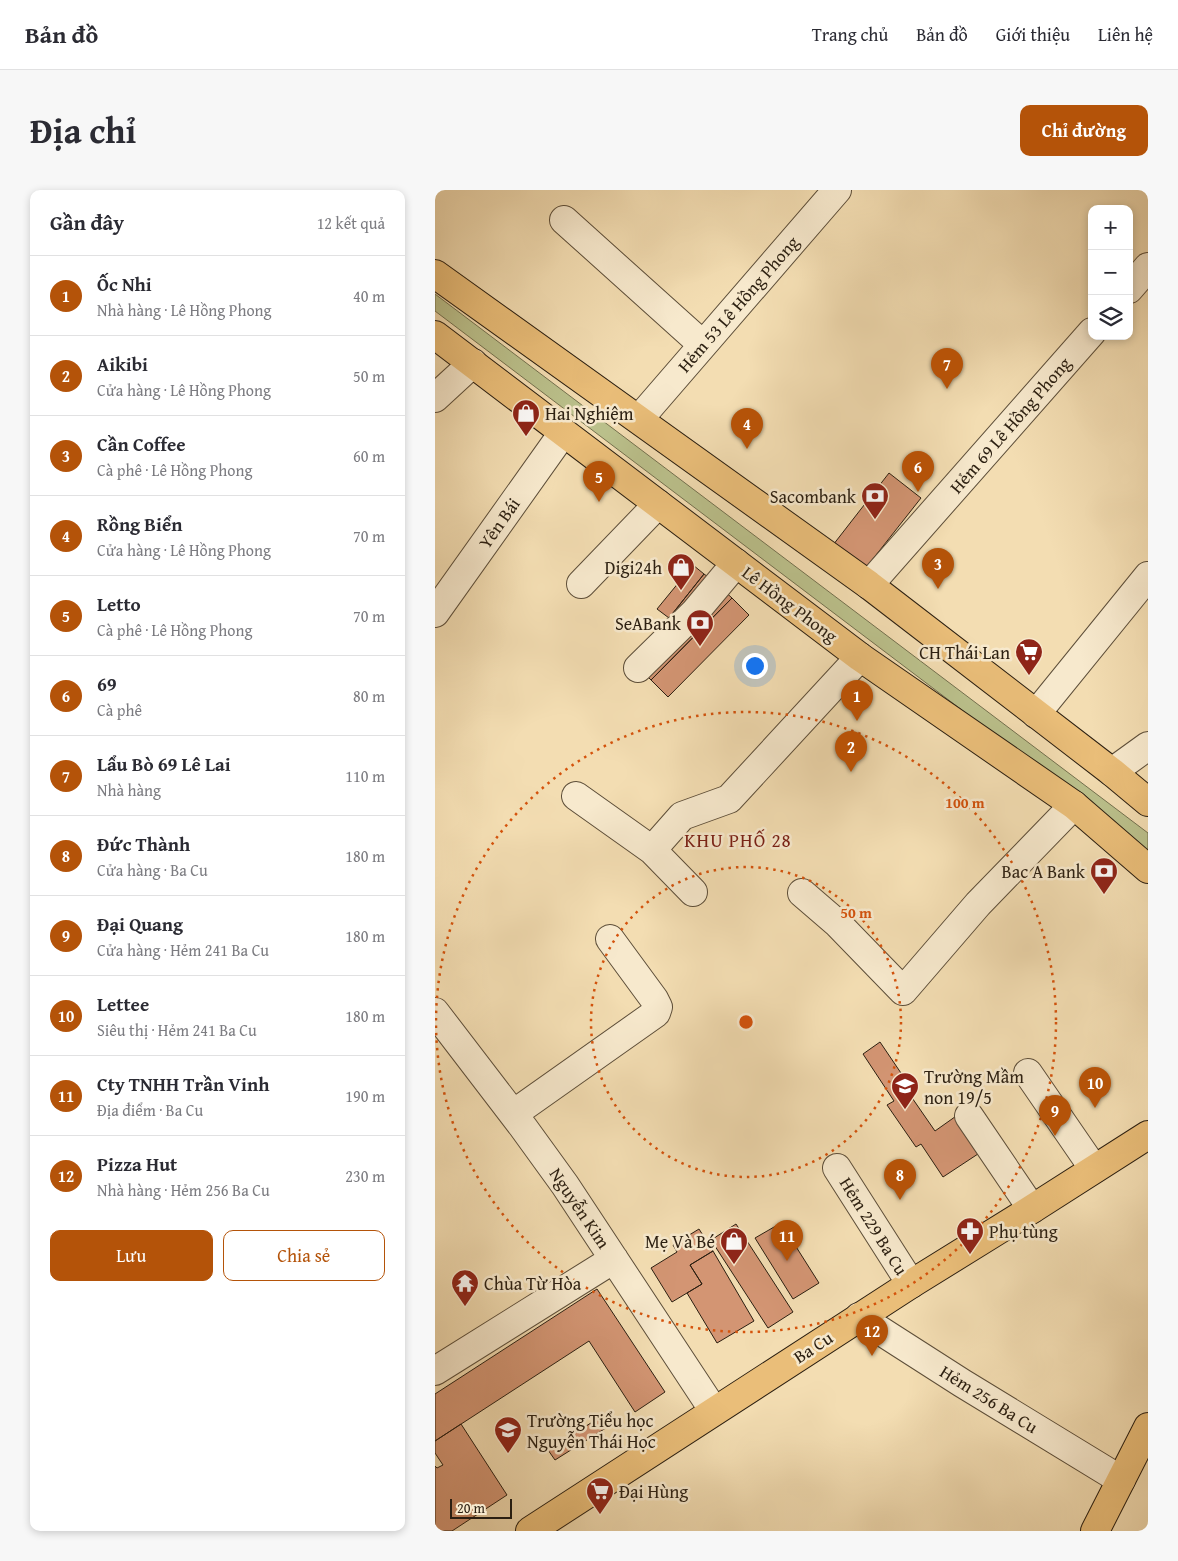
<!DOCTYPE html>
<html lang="vi">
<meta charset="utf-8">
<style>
:root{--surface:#fff;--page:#f7f7f7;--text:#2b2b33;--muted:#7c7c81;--line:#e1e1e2;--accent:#b45309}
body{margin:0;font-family:"Gentium Book Plus",serif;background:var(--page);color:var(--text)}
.controls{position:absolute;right:15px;top:15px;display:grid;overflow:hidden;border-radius:10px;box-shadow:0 2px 8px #0003}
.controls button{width:45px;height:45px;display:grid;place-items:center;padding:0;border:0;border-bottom:1px solid var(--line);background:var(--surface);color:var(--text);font:25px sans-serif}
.scale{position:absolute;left:15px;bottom:12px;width:62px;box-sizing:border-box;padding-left:5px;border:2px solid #2b1f11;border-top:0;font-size:14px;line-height:18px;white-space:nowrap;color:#2b1f11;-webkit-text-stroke:4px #f7e9cd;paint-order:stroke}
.you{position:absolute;left:319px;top:475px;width:18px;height:18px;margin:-12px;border:4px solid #fff;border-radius:50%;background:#1a73e8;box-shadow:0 0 0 8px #1a73e833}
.badge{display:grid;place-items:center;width:32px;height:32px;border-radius:50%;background:var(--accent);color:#fff;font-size:16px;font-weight:700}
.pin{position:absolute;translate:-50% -41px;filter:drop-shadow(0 1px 2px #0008)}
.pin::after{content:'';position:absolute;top:26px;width:18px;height:15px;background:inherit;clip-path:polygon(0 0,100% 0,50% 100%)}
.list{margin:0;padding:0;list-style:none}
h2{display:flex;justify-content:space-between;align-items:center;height:65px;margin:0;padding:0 20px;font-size:21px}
h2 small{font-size:16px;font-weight:400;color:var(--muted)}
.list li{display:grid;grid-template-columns:32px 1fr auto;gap:15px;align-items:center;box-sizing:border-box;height:80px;padding:0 20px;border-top:1px solid var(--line)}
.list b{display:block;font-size:19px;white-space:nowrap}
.list p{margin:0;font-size:16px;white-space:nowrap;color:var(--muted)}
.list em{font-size:16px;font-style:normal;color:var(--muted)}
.actions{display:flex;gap:10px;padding:15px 20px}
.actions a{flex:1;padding:11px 0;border:1px solid var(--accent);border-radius:10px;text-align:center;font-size:18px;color:var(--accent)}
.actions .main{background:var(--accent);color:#fff}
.icon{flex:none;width:28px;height:28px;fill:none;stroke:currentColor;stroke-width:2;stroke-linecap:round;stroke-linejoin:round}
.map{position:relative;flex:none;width:713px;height:1341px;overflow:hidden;border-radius:10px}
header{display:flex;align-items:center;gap:30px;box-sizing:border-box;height:70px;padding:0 25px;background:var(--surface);border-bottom:1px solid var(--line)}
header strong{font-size:24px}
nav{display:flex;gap:28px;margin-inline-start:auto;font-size:18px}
.intro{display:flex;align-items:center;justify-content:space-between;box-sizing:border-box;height:120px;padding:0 30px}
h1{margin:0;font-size:35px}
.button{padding:12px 22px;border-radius:10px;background:var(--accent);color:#fff;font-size:18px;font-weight:700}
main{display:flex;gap:30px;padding:0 30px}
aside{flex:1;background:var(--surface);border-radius:10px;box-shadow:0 2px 8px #0003}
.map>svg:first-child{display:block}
.green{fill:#bbc18c;stroke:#73704e}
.building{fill:#d39573;stroke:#2b1f11}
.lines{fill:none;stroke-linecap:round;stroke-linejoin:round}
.minor-casing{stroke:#5d4e39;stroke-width:30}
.major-casing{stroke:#2b1f11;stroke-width:30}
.minor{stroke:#f7e9cd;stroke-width:28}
.major{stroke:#eabe79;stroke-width:28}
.ring{fill:none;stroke:#d5530c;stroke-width:2.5;stroke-dasharray:2.5 5}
.labels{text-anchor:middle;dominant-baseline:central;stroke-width:5;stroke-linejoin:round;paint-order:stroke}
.street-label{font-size:18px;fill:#2b1f11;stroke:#f7e9cd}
.poi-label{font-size:18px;fill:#2b1f11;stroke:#f7e9cd;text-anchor:start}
.neighbourhood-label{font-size:19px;letter-spacing:1px;fill:#7a1f14;stroke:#f7e9cd}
.centre{fill:#d5530c;stroke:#f7e9cd;stroke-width:2.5}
.ring-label{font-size:15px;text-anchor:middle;font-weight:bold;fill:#d5530c;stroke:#f7e9cd;stroke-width:5;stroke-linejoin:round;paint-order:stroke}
</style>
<header>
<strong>Bản đồ</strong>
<nav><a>Trang chủ</a><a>Bản đồ</a><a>Giới thiệu</a><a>Liên hệ</a></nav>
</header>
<div class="intro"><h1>Địa chỉ</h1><a class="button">Chỉ đường</a></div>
<main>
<aside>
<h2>Gần đây<small>12 kết quả</small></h2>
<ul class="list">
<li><span class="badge">1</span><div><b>Ốc Nhi</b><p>Nhà hàng · Lê Hồng Phong</p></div><em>40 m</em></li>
<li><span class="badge">2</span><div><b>Aikibi</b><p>Cửa hàng · Lê Hồng Phong</p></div><em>50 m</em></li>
<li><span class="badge">3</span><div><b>Cần Coffee</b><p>Cà phê · Lê Hồng Phong</p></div><em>60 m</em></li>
<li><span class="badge">4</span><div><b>Rồng Biển</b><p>Cửa hàng · Lê Hồng Phong</p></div><em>70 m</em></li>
<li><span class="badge">5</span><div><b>Letto</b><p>Cà phê · Lê Hồng Phong</p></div><em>70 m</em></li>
<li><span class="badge">6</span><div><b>69</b><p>Cà phê</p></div><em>80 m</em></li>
<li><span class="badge">7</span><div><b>Lẩu Bò 69 Lê Lai</b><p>Nhà hàng</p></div><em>110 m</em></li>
<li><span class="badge">8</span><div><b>Đức Thành</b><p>Cửa hàng · Ba Cu</p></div><em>180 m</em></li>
<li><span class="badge">9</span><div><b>Đại Quang</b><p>Cửa hàng · Hẻm 241 Ba Cu</p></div><em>180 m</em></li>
<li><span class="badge">10</span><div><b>Lettee</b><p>Siêu thị · Hẻm 241 Ba Cu</p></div><em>180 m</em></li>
<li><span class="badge">11</span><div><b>Cty TNHH Trần Vinh</b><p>Địa điểm · Ba Cu</p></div><em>190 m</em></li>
<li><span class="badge">12</span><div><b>Pizza Hut</b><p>Nhà hàng · Hẻm 256 Ba Cu</p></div><em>230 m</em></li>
</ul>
<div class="actions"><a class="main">Lưu</a><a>Chia sẻ</a></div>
</aside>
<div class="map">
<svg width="713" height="1341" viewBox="0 0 713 1341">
<rect width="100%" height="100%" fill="#f3ddb2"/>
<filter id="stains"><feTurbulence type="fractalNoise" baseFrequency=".004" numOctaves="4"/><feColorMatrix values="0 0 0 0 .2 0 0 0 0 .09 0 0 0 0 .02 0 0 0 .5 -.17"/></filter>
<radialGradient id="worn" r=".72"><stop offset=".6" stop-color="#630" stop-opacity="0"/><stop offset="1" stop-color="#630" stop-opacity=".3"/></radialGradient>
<path class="green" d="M0,104l713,539v18l-713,-540z"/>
<path class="building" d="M454,283l32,25 -56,71 -32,-24z
M258,375l11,9 -35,44 -12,-9z
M269,384l11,8 -38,42 -8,-6z
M287,399l10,9 -81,82 -9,-9z
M297,408l17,17 -81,82 -17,-17z
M445,852l23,34 -4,3 36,52 24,-17 25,36 -41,27 -22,-33 -5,3 -29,-42 7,-4 -31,-47z
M346,1033l38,60 -26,16 -38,-61z
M301,1034l57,88 -25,16 -57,-88z
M264,1039l14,22 -23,14 12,19 -30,18 -21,-34 26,-16 -4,-7z
M278,1061l41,70 -37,22 -30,-50 15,-9 -12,-19z
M162,1099l68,103 -30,20 -46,-71 -154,100v-47z
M167,1226l7,10 -54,34 -7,-10z
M26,1234l46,71 -55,36h-17v-65l2,2 6,-3 -8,-12v-12z"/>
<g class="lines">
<g class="minor-casing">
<path id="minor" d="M129,30l139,125
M694,99l19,-22
M0,208l38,-35
M204,229l198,-229
M146,394l77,-80
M434,395l223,-253
M0,423l128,-180
M203,478l57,-56 41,-49
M601,524l112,-138
M677,582l36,-26
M141,606l76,54 30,-34 47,-17 131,-142
M217,660l41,42
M367,703l36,31 65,67 75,-87 96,-99
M0,822l88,115 42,58 149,226
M593,883l66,96
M78,924l143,-101 2,-6 -4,-8 -44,-60
M534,926l63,93
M402,978l74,116
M424,1127l103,66 159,97
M0,1181l179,-112"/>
</g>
<g class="major-casing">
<path id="major" d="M0,84l434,311 243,187 36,30
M0,145l425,322 214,148 74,64
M95,1341l381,-247 121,-75 116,-74
M660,1341l53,-104"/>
</g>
<use href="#minor" class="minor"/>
<use href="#major" class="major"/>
</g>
<g class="ring">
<circle cx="311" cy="832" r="155"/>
<circle cx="311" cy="832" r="310"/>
</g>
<defs>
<g id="shop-pin" transform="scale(1.4375)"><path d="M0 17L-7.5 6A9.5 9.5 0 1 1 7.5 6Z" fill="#8f2418" stroke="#f7e9cd"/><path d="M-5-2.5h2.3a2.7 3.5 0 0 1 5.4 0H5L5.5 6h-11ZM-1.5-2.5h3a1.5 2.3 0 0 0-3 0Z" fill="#fff"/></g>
<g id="bank-pin" transform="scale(1.4375)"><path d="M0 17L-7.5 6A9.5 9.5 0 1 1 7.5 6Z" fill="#8f2418" stroke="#f7e9cd"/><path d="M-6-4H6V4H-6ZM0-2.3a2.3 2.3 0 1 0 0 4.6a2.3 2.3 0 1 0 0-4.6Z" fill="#fff"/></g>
<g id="supermarket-pin" transform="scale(1.4375)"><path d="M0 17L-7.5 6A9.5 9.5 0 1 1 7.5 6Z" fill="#8f2418" stroke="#f7e9cd"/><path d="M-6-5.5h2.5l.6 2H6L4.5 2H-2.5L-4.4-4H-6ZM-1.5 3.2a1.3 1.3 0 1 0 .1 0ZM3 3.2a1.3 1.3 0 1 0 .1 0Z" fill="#fff"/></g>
<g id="school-pin" transform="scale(1.4375)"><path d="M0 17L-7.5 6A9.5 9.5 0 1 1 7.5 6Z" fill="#8f2418" stroke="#f7e9cd"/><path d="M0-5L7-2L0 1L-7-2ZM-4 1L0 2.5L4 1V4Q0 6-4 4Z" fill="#fff"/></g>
<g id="pharmacy-pin" transform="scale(1.4375)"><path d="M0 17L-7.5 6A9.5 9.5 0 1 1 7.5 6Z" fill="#8f2418" stroke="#f7e9cd"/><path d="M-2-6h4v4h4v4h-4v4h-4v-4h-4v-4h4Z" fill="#fff"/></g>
<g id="temple-pin" transform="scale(1.4375)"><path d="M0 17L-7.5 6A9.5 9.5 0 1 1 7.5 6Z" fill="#8f2418" stroke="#f7e9cd"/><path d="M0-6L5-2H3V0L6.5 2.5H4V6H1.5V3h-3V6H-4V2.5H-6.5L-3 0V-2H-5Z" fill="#fff"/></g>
</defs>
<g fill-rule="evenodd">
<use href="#shop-pin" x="91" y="223"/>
<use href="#bank-pin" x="440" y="306"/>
<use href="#shop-pin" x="246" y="377"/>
<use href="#bank-pin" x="265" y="433"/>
<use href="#supermarket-pin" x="594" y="462"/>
<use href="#bank-pin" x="669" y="681"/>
<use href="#school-pin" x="470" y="896"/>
<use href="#pharmacy-pin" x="535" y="1041"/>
<use href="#shop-pin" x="299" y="1051"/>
<use href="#temple-pin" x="30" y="1093"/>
<use href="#school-pin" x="73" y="1240"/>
<use href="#supermarket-pin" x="165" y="1301"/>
</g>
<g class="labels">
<g class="street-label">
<text transform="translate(303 114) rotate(-49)">Hẻm 53 Lê Hồng Phong</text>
<text transform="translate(575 235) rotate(-49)">Hẻm 69 Lê Hồng Phong</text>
<text transform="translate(64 333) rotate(-55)">Yên Bái</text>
<text transform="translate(355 414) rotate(37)">Lê Hồng Phong</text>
<text transform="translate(145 1018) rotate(56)">Nguyễn Kim</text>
<text transform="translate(439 1036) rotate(58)">Hẻm 229 Ba Cu</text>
<text transform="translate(378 1157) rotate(-33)">Ba Cu</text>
<text transform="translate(554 1209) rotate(32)">Hẻm 256 Ba Cu</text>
</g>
<g class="poi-label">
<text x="110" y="223">Hai Nghiệm</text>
<text x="421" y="306" text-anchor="end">Sacombank</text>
<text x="227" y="377" text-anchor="end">Digi24h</text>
<text x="246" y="433" text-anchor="end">SeABank</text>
<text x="575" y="462" text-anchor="end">CH Thái Lan</text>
<text x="650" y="681" text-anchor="end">Bac A Bank</text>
<text x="489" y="886">Trường Mầm<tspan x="489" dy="21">non 19/5</tspan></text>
<text x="554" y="1041">Phụ tùng</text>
<text x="280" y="1051" text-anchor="end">Mẹ Và Bé</text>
<text x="49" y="1093">Chùa Từ Hòa</text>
<text x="92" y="1230">Trường Tiểu học<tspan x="92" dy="21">Nguyễn Thái Học</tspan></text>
<text x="184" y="1301">Đại Hùng</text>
</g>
<g class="neighbourhood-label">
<text x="303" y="650">KHU PHỐ 28</text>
</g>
</g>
<circle cx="311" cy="832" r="8" class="centre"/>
<g class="ring-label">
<text x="530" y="618">100 m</text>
<text x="421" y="728">50 m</text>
</g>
<rect width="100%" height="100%" filter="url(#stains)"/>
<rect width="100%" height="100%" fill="url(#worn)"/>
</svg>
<div class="controls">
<button>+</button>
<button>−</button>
<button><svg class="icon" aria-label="layers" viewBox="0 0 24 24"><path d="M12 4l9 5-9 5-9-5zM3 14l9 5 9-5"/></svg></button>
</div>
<div class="scale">20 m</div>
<div class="you"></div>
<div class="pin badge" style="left:422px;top:531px">1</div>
<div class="pin badge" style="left:416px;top:582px">2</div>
<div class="pin badge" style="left:503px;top:399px">3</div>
<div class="pin badge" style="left:312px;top:259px">4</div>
<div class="pin badge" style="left:164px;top:312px">5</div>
<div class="pin badge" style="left:483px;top:302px">6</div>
<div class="pin badge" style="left:512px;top:199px">7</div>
<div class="pin badge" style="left:465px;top:1010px">8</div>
<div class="pin badge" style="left:620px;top:946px">9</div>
<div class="pin badge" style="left:660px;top:918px">10</div>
<div class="pin badge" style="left:352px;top:1071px">11</div>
<div class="pin badge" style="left:437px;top:1166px">12</div>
</div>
</main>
